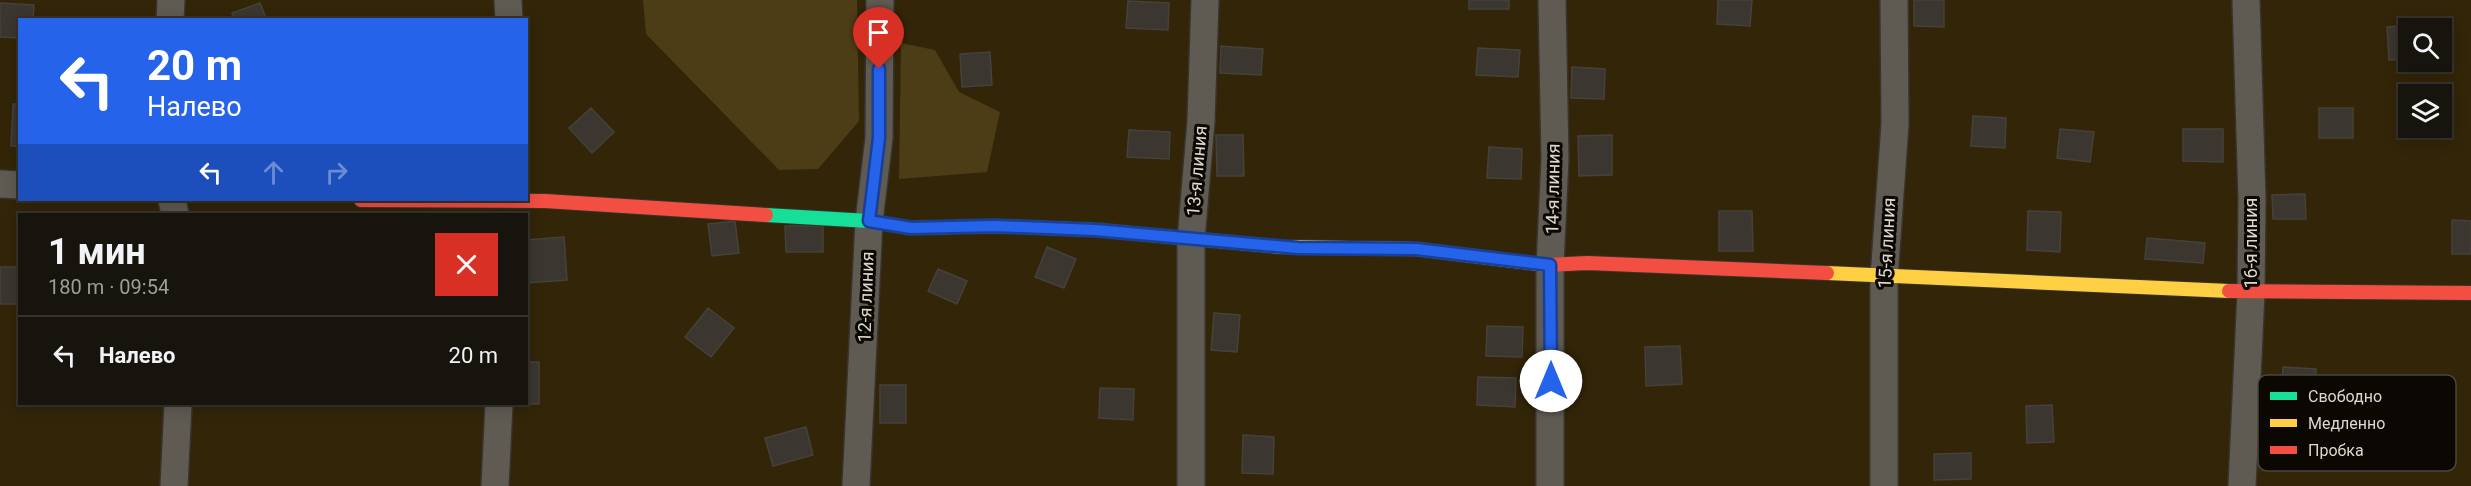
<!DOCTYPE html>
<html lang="ru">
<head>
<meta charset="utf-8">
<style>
	:root { --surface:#17140d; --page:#24211b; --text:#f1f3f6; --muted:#9e9e9d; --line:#36332e }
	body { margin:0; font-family:Roboto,sans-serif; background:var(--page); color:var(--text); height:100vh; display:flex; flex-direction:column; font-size:22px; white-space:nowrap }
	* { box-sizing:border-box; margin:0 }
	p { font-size:20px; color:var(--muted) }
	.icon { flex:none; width:33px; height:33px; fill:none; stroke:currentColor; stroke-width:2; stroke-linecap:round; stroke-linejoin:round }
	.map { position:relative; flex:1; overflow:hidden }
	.side { position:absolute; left:18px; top:213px; width:510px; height:192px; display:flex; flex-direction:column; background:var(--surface); border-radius:0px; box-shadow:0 3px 15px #0003,0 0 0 2px var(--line) }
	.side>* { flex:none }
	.banner { position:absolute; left:18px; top:18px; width:510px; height:183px; border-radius:0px; box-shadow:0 3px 15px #0003,0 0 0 2px var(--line); background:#2563eb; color:#fff; overflow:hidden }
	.controls { position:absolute; left:2398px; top:18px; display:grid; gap:12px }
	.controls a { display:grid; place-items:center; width:54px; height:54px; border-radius:0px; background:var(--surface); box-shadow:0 3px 15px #0003,0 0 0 2px var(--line); font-size:30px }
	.pin { position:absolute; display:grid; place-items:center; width:51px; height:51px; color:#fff; margin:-62px -26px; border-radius:50% 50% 50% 0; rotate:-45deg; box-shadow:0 0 6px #0007 }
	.pin .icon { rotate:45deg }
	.me { position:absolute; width:66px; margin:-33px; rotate:0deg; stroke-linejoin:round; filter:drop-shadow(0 0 4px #0008) }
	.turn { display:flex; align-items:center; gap:21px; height:126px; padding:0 30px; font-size:27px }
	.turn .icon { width:78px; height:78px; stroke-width:2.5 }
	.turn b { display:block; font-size:42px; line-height:51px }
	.lanes { display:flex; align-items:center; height:57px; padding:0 30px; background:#0003; justify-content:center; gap:30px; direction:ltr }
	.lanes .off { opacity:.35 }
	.round { display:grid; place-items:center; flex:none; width:63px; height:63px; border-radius:0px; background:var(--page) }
	.overview { display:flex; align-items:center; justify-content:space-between; height:102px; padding:0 30px }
	h1 { font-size:36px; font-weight:700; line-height:45px }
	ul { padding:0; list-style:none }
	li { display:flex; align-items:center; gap:18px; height:78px; padding:0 30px; border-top:2px solid var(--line) }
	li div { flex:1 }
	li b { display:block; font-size:22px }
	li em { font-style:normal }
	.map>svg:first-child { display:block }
	.green { fill:#322508; fill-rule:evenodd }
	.water { fill:#4d3d16 }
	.building { fill:#3b362f; stroke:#46423a; stroke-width:1.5 }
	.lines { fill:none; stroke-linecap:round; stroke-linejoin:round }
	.street-casing { stroke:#38342d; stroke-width:30 }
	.fast-casing { stroke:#38342d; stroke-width:16 }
	.slow-casing { stroke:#38342d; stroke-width:16 }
	.jam-casing { stroke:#38342d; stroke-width:16 }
	.street { stroke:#5f5b53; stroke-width:27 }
	.fast { stroke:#16e098; stroke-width:14 }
	.slow { stroke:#ffcf43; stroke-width:14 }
	.jam { stroke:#f24e42; stroke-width:14 }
	.route-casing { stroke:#184099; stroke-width:15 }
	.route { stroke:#2563eb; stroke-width:10 }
	.labels { text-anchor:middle; stroke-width:6; stroke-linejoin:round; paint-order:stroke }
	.street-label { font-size:18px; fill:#ded9ce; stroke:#0b0703 }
	.key { fill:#0b0703; stroke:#4a4640; stroke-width:1.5 }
	.key-label { font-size:16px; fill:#ded9ce }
</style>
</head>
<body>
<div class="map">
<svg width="2471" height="486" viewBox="0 0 2471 486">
	<rect width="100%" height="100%" fill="#1f1a11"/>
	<!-- green -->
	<path class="green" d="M 0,0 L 2471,0 L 2471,486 L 0,486 ZM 20,20 L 526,20 L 526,200 L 20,200 ZM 2409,28 L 2442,28 L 2442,62 L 2409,62 ZM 2409,94 L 2442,94 L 2442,128 L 2409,128 ZM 20,214 L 526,214 L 526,404 L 20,404 Z"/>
	<!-- water -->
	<path class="water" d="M 643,0 L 857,0 L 859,121 L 818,169 L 779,170 L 646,34 Z
		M 901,43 L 935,50 L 959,92 L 1000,112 L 987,172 L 899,179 Z"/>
	<!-- building -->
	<path class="building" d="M 1469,0 L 1509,0 L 1509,9 L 1469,9 Z
		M 1718,0 L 1752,0 L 1750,26 L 1717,24 Z
		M 1914,0 L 1944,0 L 1944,27 L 1914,26 Z
		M 1128,1 L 1169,3 L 1168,30 L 1126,28 Z
		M 0,3 L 34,5 L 33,20 L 20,20 L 20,38 L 0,37 Z
		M 260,3 L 267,20 L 234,20 L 232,13 Z
		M 2413,25 L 2414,28 L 2409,28 L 2409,59 L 2389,60 L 2387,27 Z
		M 1221,46 L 1263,49 L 1261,75 L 1220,73 Z
		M 1478,48 L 1520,50 L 1518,77 L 1476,75 Z
		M 990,52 L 992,85 L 962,87 L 960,54 Z
		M 1572,67 L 1605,69 L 1604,99 L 1571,98 Z
		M 13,104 L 20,104 L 20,146 L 11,146 Z
		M 591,108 L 614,132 L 592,153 L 569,128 Z
		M 2319,108 L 2353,108 L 2353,138 L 2319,138 Z
		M 1973,116 L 2006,118 L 2005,148 L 1971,146 Z
		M 2060,129 L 2094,132 L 2090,162 L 2057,158 Z
		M 2183,129 L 2223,129 L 2223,162 L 2183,161 Z
		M 1129,130 L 1170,132 L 1169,159 L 1127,157 Z
		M 1216,135 L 1243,135 L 1244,176 L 1217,176 Z
		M 1612,135 L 1612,175 L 1579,176 L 1578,136 Z
		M 1489,147 L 1522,149 L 1521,179 L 1487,178 Z
		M 2305,194 L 2306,219 L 2273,219 L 2272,195 Z
		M 1719,211 L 1752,211 L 1753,251 L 1719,251 Z
		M 2028,211 L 2061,212 L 2060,252 L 2027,250 Z
		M 2452,220 L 2471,221 L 2471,254 L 2452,254 Z
		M 735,221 L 739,253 L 712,256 L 708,224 Z
		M 785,226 L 823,226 L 823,252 L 786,252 Z
		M 564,237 L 567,280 L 526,283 L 526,240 Z
		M 2147,238 L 2205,243 L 2203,263 L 2145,259 Z
		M 1047,247 L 1076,259 L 1064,288 L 1035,277 Z
		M 0,267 L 20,267 L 20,304 L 0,304 Z
		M 938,269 L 967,281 L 957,304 L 928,291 Z
		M 708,308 L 734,328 L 711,357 L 685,337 Z
		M 1214,313 L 1240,315 L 1237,352 L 1211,350 Z
		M 1487,326 L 1523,327 L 1522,357 L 1486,356 Z
		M 1680,346 L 1682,384 L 1646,386 L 1645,347 Z
		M 526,362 L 539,362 L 539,404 L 512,404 L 526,404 Z
		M 2283,367 L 2316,369 L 2315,399 L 2281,397 Z
		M 1478,377 L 1516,378 L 1515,407 L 1477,405 Z
		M 880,385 L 906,385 L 906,423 L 880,423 Z
		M 1100,388 L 1134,389 L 1133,420 L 1099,418 Z
		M 2052,405 L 2054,442 L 2027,443 L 2026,406 Z
		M 806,427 L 813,455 L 773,466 L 765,438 Z
		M 1243,435 L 1274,437 L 1273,474 L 1242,473 Z
		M 1971,453 L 1971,479 L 1934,480 L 1934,454 Z"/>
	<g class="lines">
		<!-- street casing -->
		<g class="street-casing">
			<path id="street" d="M 508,0 L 509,20
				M 170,20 L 171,0
				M 0,184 L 20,185
				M 172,200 L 175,214
				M 174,486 L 178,404
				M 495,486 L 499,404
				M 856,486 L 869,221 L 879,138 L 880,0
				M 1191,486 L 1191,240 L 1201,121 L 1205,0
				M 1550,486 L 1550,265 L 1555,159 L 1552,0
				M 1884,486 L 1884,278 L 1895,124 L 1894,0
				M 2242,486 L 2251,292 L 2252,199 L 2246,0"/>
		</g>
		<!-- fast casing -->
		<g class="fast-casing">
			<path id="fast" d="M 766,215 L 869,221 L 911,228 L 995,226 L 1096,230 L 1282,247"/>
		</g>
		<!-- slow casing -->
		<g class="slow-casing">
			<path id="slow" d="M 1282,247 L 1416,249 L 1547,265
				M 1827,273 L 2229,291"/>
		</g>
		<!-- jam casing -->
		<g class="jam-casing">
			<path id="jam" d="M 361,200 L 545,201 L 766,215
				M 1547,265 L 1587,263 L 1827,273
				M 2229,291 L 2471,293"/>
		</g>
		<!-- street -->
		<use href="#street" class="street"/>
		<!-- fast -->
		<use href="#fast" class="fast"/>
		<!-- slow -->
		<use href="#slow" class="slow"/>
		<!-- jam -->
		<use href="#jam" class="jam"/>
	</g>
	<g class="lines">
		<!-- route casing -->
		<g class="route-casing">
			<path id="route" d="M 879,69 L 879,138 L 869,221 L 911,228 L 995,226 L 1095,230 L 1298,248 L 1416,249 L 1550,265 L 1551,381"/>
		</g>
		<!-- route -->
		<use href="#route" class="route"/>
	</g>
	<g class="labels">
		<!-- street labels -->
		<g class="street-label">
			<text transform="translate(1197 171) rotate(-85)" y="6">13-я линия</text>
			<text transform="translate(1553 189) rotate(-89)" y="6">14-я линия</text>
			<text transform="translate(1887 243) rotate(-87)" y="6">15-я линия</text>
			<text transform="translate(2251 243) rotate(-90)" y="6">16-я линия</text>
			<text transform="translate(866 297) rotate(-88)" y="6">12-я линия</text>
		</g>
	</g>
	<!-- legend -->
	<rect x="2258" y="375" width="198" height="96" rx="9" class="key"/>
	<rect x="2270" y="392" width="27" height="8" fill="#16e098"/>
	<rect x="2270" y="419" width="27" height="8" fill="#ffcf43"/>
	<rect x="2270" y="446" width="27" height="8" fill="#f24e42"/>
	<g class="key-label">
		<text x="2308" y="402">Свободно</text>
		<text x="2308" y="429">Медленно</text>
		<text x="2308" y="456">Пробка</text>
	</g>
</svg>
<div class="controls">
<a><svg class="icon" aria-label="search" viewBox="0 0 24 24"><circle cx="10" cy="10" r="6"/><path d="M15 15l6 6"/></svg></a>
<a><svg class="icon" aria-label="layers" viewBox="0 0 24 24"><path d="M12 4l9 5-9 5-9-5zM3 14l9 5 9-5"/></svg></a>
</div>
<div class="pin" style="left:879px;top:69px;background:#d93025"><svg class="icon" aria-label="arrive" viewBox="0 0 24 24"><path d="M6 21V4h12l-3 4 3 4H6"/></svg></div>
<svg class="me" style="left:1551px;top:381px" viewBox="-20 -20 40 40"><circle r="19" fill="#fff"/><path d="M0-13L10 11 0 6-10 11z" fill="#2563eb"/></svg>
<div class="banner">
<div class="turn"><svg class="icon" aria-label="left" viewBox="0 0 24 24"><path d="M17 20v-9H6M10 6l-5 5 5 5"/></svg><div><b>20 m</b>Налево</div></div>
<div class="lanes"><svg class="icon" aria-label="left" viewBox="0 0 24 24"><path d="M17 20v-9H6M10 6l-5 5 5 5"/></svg><svg class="icon off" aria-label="ahead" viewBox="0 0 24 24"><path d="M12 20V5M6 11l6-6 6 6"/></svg><svg class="icon off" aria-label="right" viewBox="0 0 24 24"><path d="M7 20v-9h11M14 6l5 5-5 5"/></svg></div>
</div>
<section class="side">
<div class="overview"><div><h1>1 мин</h1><p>180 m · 09:54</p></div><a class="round" style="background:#d93025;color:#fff"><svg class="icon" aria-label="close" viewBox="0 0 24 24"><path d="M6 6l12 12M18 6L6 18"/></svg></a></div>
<ul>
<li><svg class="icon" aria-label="left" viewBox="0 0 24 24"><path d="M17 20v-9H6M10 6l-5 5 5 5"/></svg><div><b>Налево</b></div><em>20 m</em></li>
</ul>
</section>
</div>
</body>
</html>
